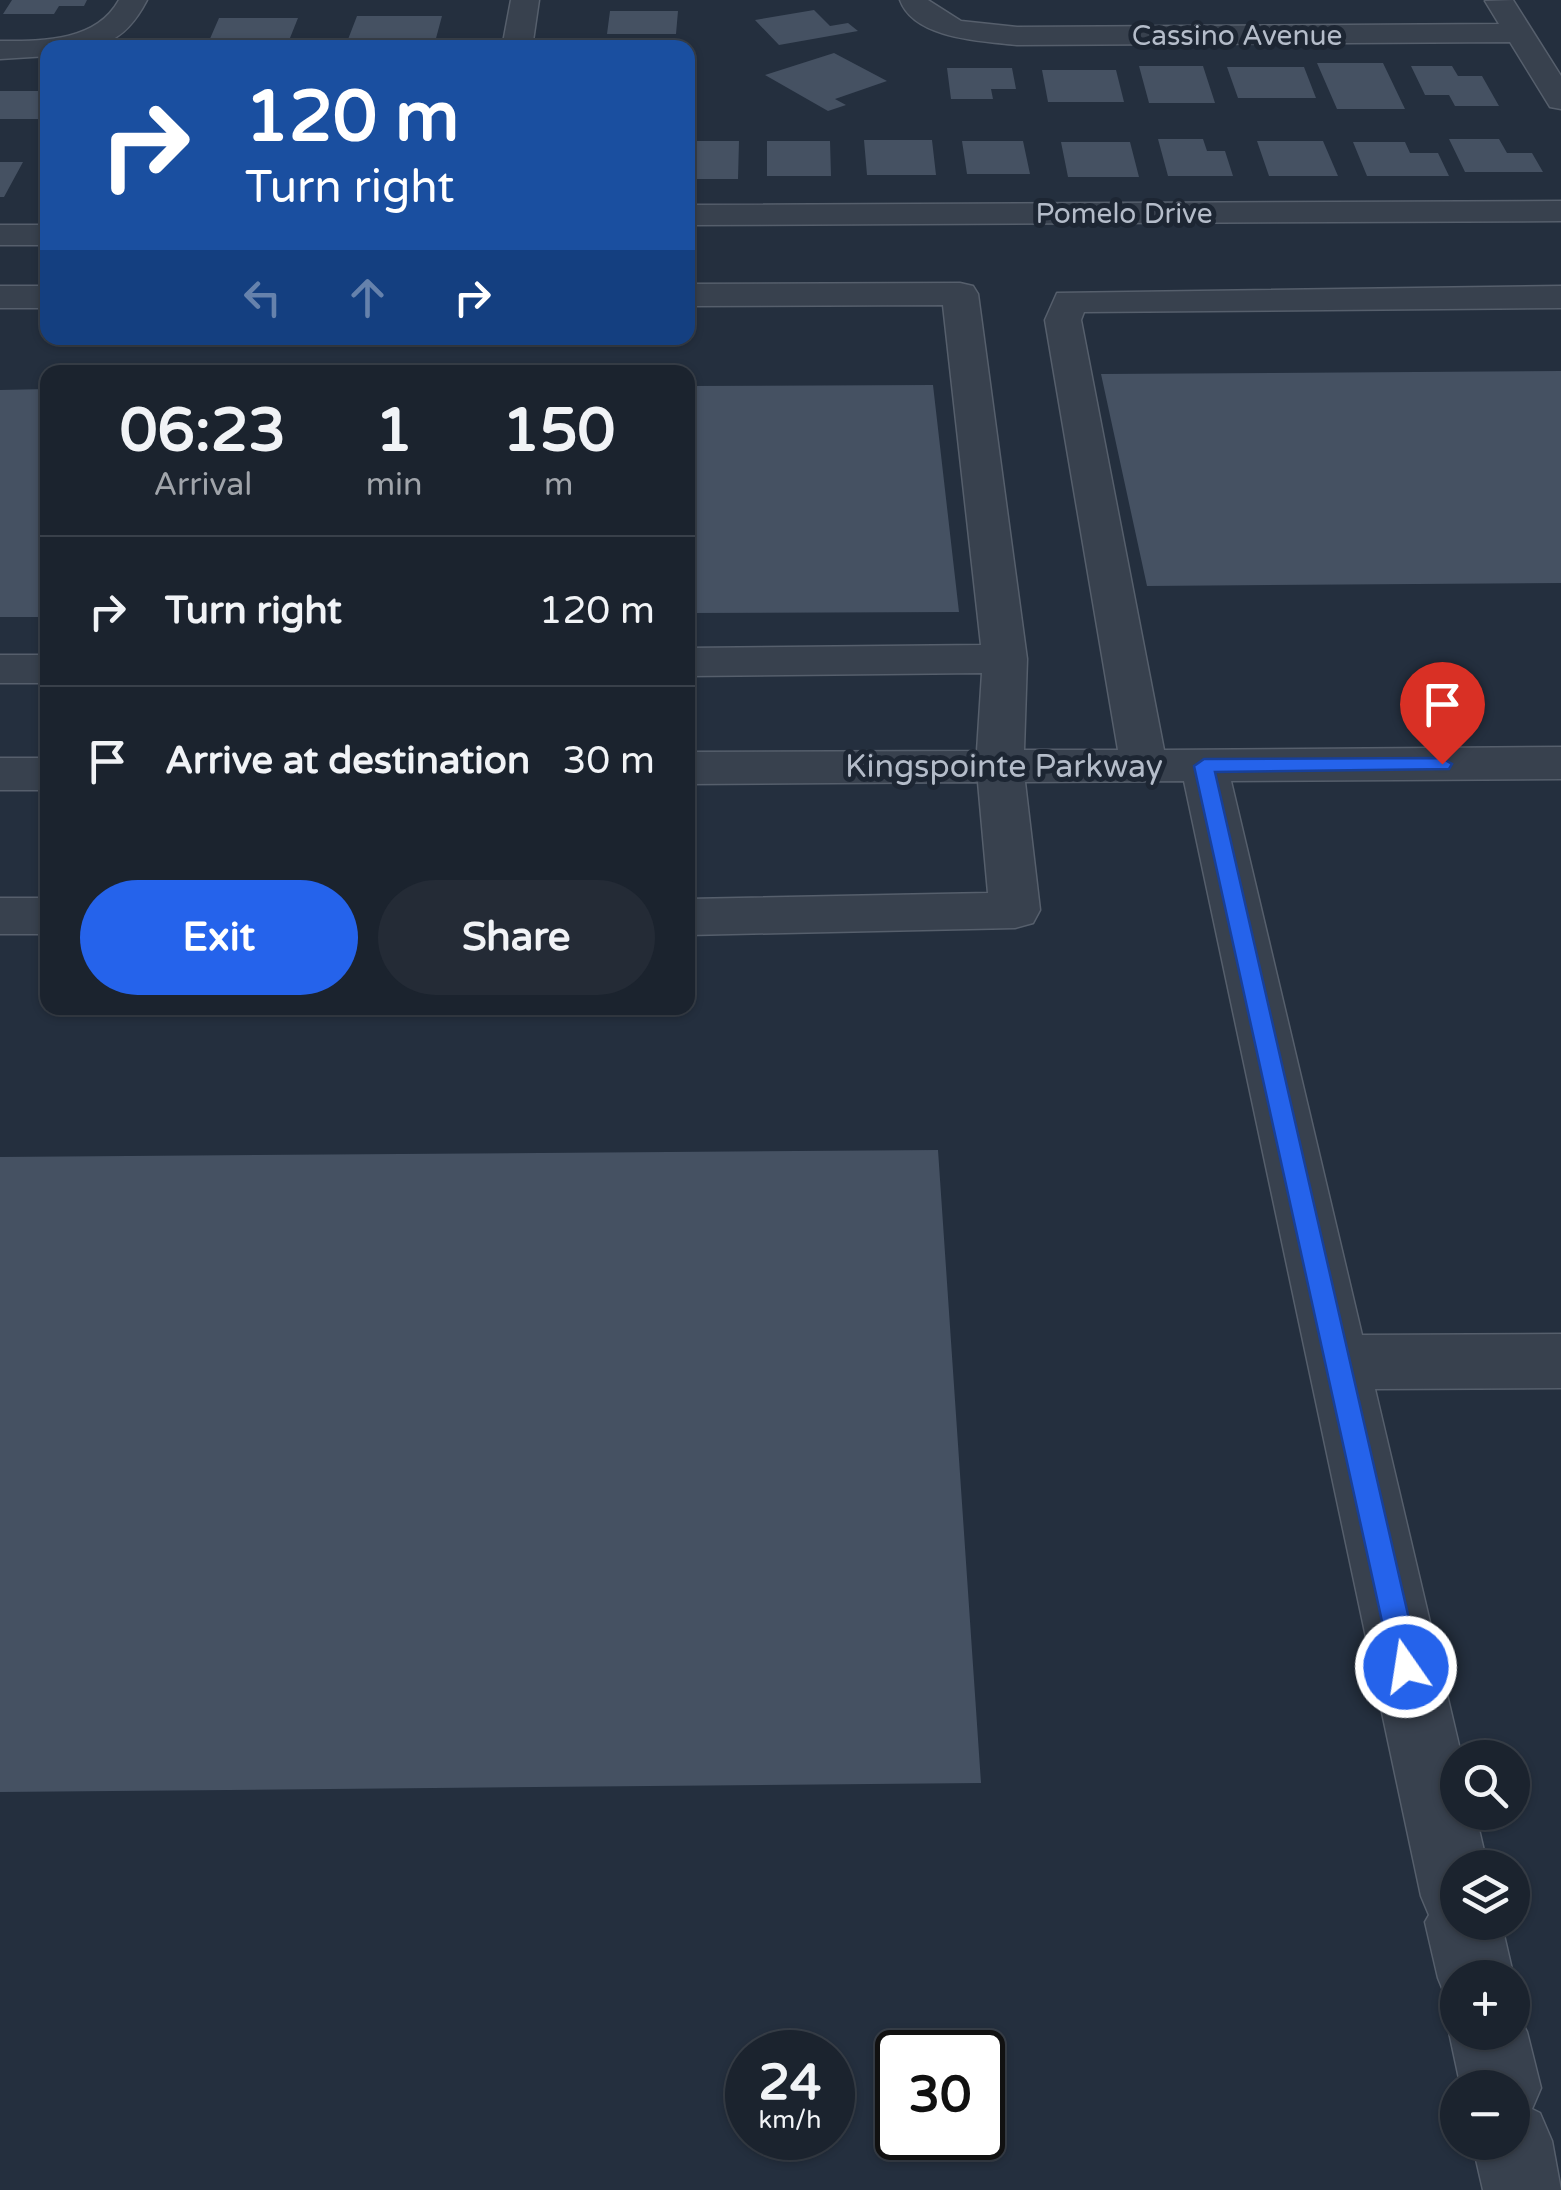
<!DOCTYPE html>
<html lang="en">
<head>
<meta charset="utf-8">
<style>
	:root { --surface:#1b232e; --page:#242b36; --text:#f1f3f6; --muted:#a0a4aa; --line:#39404a; --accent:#2563eb }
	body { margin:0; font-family:"Varela Round",sans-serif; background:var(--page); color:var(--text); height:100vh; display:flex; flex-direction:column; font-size:38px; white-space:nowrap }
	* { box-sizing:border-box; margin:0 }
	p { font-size:32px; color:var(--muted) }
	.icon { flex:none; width:55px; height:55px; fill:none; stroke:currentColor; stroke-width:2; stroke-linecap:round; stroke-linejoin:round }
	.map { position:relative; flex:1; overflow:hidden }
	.drawer { position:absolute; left:40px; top:365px; width:655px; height:650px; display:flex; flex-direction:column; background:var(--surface); border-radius:20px; box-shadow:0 2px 8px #0004,0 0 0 2px var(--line) }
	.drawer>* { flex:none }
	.banner { position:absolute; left:40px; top:40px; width:655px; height:305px; border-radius:20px; box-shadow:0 2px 8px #0004,0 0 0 2px var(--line); background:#1a4fa0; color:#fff; overflow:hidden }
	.tools { position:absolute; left:1440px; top:1740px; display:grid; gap:20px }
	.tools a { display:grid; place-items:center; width:90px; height:90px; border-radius:50%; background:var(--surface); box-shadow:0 2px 8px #0004,0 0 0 2px var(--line); font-size:50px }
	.speed { position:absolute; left:725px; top:2030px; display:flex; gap:20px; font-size:50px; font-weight:700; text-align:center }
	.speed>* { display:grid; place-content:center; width:130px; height:130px; border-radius:50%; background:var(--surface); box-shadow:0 2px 8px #0004,0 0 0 2px var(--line); line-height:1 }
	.speed small { font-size:25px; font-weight:400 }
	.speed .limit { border:5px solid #111; border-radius:15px; background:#fff; color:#111 }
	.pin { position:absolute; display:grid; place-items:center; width:85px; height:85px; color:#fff; margin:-102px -42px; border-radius:50% 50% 50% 0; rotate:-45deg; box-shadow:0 0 10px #0007 }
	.pin .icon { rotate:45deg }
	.me { position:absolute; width:110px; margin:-55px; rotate:347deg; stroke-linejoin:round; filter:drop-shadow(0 0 8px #0008) }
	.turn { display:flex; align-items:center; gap:35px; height:210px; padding:0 40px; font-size:45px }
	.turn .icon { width:130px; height:130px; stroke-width:2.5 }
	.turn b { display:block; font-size:70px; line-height:85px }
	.lanes { display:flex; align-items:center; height:95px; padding:0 40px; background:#0003; justify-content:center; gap:50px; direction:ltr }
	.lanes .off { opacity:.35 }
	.eta { display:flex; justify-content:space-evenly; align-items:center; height:170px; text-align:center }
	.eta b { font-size:60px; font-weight:700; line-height:70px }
	.button { display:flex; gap:20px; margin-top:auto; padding:20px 40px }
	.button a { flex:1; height:115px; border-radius:60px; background:var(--accent); color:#fff; font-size:40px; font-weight:700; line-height:115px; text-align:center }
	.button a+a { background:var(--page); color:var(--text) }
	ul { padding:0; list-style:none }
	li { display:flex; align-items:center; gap:30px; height:150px; padding:0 40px; border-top:2px solid var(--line) }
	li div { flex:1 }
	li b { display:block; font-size:38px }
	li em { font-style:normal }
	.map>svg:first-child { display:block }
	.building { fill:#455162 }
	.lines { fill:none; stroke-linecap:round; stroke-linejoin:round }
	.minor-casing { stroke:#565f6c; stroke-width:3 }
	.minor { fill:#38414e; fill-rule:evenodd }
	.route { fill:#2563eb; stroke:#184099; stroke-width:2.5 }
	.labels { text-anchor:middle; stroke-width:10; stroke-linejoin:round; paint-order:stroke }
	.far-street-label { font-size:28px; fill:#b4bcc9; stroke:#1d2633 }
	.street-label { font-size:32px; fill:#b4bcc9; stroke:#1d2633 }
</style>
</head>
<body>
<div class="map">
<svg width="1561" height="2190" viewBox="0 0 1561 2190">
	<rect width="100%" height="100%" fill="#242f3e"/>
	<!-- building -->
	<path class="building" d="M 12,0 L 87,0 L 84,6 L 59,6 L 54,14 L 3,14 Z
		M 814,10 L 830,26 L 848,23 L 858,31 L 779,45 L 755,20 Z
		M 610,11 L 678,11 L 676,34 L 607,34 Z
		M 357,16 L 442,16 L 435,42 L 347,42 Z
		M 219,18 L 298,18 L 286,48 L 227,48 L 231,41 L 209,41 Z
		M 834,53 L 887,81 L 835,99 L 846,105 L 828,111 L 765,75 Z
		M 1317,63 L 1383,63 L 1405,109 L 1337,109 Z
		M 1139,66 L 1203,66 L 1215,103 L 1149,103 Z
		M 1411,66 L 1452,66 L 1458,76 L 1482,76 L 1499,106 L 1455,106 L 1449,95 L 1425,95 Z
		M 1227,67 L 1304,67 L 1316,98 L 1238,98 Z
		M 947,68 L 1012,68 L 1016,89 L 991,89 L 993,99 L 951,99 Z
		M 1042,70 L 1116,70 L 1124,102 L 1048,102 Z
		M 0,91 L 48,91 L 48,119 L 0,119 Z
		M 1158,139 L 1203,139 L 1207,151 L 1225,151 L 1233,176 L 1168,176 Z
		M 1449,139 L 1499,139 L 1507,153 L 1532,153 L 1543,172 L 1465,172 Z
		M 864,140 L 932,140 L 936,175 L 867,175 Z
		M 697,141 L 739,141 L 738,179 L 688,179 L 688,152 L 697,152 Z
		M 767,141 L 830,141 L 831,176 L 767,176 Z
		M 962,141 L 1023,141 L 1030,174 L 967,174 Z
		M 1257,141 L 1323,141 L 1338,176 L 1269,176 Z
		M 1061,142 L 1130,142 L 1139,177 L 1068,177 Z
		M 1353,142 L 1405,142 L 1410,153 L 1438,153 L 1449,176 L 1367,176 Z
		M 0,162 L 23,162 L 4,197 L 0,197 Z
		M 1561,371 L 1561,583 L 1147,586 L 1101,374 Z
		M 933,385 L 959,612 L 688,613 L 688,386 Z
		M 48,389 L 48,617 L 0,617 L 0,390 Z
		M 938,1150 L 981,1783 L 0,1792 L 0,1157 Z"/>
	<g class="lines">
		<!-- minor casing -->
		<g class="minor-casing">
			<path id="minor" d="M 119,0 L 147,0 C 122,48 97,48 48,48 L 48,56 L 0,59 L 0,41 C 42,41 96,42 119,0 Z
				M 511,0 L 539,0 L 532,48 L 502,48 Z
				M 900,0 L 928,0 L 961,21 L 1017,27 L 1499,24 L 1485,1 L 1513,0 L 1561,76 L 1561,109 L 1550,107 L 1510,42 L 1017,45 C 982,41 914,39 900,0 Z
				M 1561,201 L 1561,221 L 688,225 L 688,205 Z
				M 0,225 L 48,225 L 48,245 L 0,245 Z
				M 960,283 L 973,286 L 978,294 L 1027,659 L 1024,750 L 1118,750 L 1045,320 L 1057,293 L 1561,286 L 1561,308 L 1084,312 L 1081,320 L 1164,750 L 1561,747 L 1561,779 L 1231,781 L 1362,1335 L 1561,1334 L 1561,1388 L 1375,1389 L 1462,1758 L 1458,1758 L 1458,1812 L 1475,1812 L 1488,1868 L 1458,1868 L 1458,1922 L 1501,1922 L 1514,1978 L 1512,1982 L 1512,1978 L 1458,1978 L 1458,2009 L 1449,2005 L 1438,1978 L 1425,1922 L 1429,1915 L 1421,1896 L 1184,781 L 1025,782 L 1040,910 L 1033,923 L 1015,928 L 688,935 L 688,899 L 988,893 L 978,782 L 688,784 L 688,752 L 977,751 L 982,673 L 688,676 L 688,648 L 981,645 L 943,305 L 688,306 L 688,284 Z
				M 0,286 L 48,286 L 48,308 L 0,308 Z
				M 0,655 L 48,655 L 48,683 L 0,683 Z
				M 0,758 L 48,758 L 48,790 L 0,790 Z
				M 0,898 L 48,898 L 48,934 L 0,934 Z
				M 1512,2003 L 1527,2032 L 1541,2088 L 1532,2109 L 1540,2113 L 1552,2141 L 1561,2190 L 1483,2190 L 1472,2142 L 1512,2142 L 1512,2088 L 1461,2088 L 1449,2032 L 1458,2012 L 1458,2032 L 1512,2032 Z"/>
		</g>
		<!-- minor -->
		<use href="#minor" class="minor"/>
	</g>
	<!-- route -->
	<path class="route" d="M 1442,758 L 1452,764 L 1449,769 L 1215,772 L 1420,1667 L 1416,1677 L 1406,1681 L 1396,1677 L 1392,1667 L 1194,766 L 1204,759 Z"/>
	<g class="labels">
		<!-- far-street labels -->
		<g class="far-street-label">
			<text x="1237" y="45">Cassino Avenue</text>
			<text x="1124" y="223">Pomelo Drive</text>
		</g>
		<!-- street labels -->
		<g class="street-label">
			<text x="1004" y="777">Kingspointe Parkway</text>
		</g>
	</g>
</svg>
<div class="tools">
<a><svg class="icon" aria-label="search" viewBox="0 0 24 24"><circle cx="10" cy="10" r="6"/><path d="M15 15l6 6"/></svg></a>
<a><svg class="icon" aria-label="layers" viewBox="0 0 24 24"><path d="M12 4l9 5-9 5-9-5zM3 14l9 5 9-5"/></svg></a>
<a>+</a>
<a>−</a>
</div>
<div class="speed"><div>24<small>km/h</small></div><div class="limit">30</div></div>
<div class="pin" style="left:1442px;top:764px;background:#d93025"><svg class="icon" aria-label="arrive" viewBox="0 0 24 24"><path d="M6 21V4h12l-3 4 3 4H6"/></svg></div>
<svg class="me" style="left:1406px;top:1667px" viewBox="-20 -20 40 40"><circle r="17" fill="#2563eb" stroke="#fff" stroke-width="3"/><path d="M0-11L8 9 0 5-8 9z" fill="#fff"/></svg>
<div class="banner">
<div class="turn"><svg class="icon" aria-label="right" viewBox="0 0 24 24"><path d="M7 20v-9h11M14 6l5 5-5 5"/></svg><div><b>120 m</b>Turn right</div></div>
<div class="lanes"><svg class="icon off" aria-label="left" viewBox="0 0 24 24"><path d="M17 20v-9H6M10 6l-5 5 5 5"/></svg><svg class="icon off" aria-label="ahead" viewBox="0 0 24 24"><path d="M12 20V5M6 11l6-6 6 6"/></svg><svg class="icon" aria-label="right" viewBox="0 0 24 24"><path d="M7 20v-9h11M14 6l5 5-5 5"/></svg></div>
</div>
<section class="drawer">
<div class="eta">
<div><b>06:23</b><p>Arrival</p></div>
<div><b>1</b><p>min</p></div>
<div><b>150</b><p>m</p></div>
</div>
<ul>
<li><svg class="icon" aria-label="right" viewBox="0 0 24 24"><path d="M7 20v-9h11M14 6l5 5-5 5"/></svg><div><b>Turn right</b></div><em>120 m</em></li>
<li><svg class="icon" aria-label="arrive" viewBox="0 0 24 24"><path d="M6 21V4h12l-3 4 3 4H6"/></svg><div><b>Arrive at destination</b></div><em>30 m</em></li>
</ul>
<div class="button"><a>Exit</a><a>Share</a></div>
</section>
</div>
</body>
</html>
